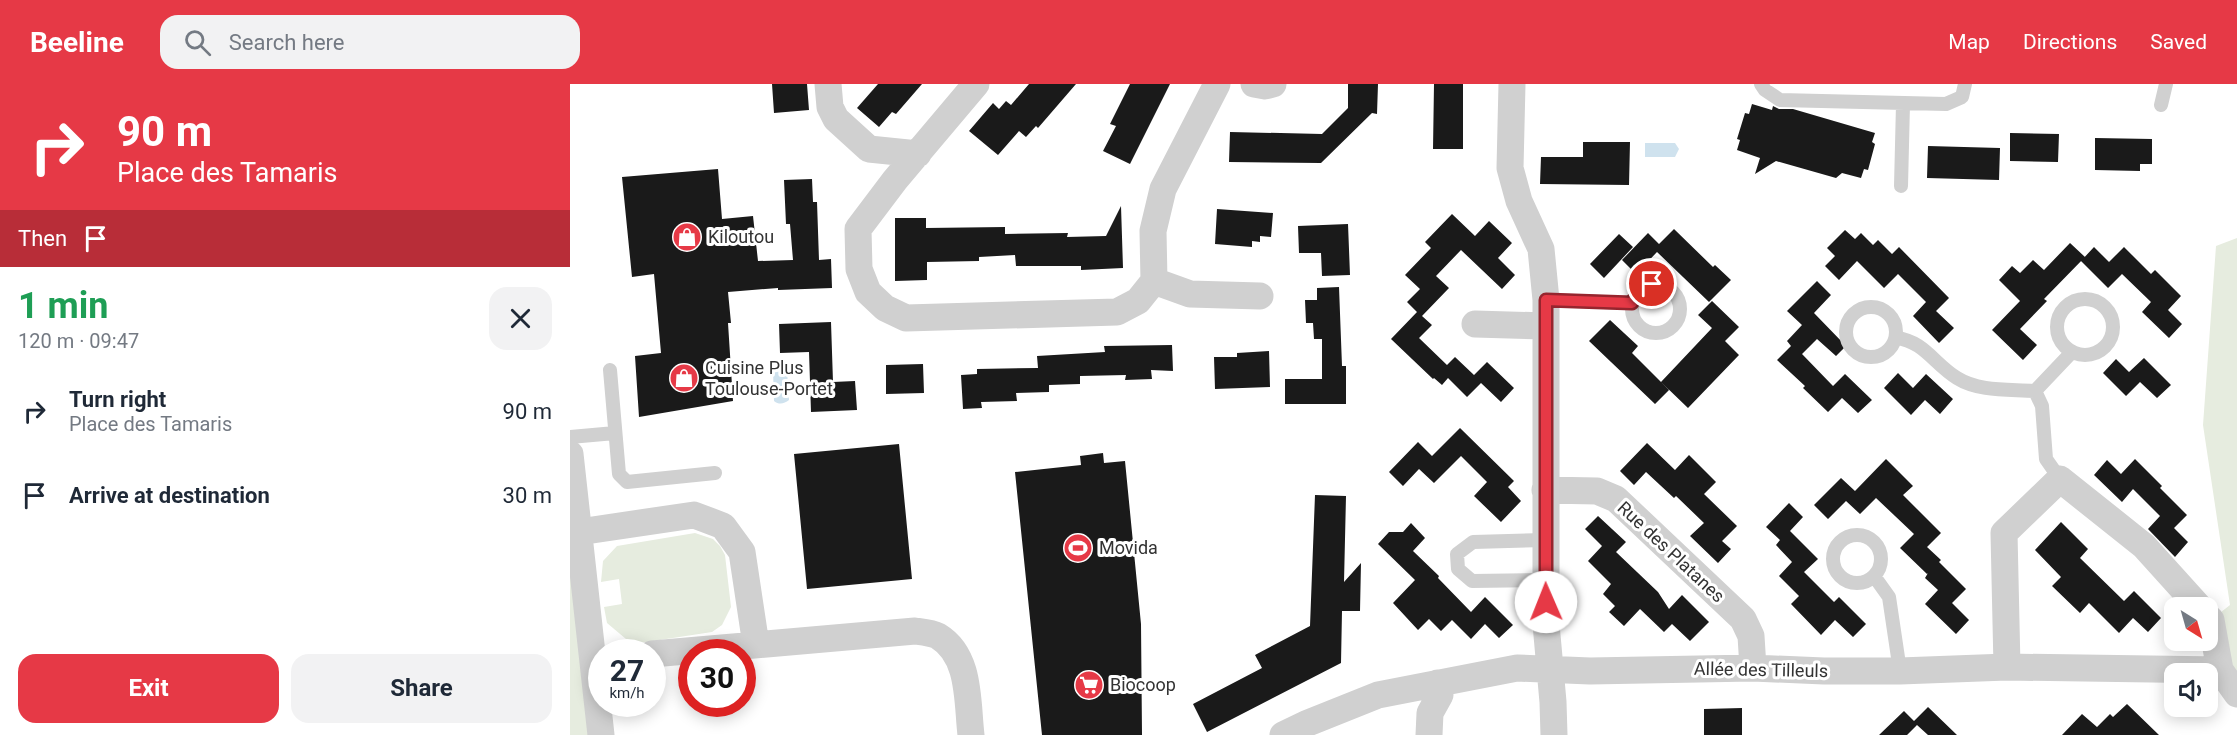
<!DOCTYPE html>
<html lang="en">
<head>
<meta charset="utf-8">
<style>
	:root { --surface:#fff; --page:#f2f2f3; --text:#1f2937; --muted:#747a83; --accent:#e63946 }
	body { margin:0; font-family:Roboto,sans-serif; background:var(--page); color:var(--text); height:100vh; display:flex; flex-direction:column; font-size:22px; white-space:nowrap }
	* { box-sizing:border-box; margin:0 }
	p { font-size:20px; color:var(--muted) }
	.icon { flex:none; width:33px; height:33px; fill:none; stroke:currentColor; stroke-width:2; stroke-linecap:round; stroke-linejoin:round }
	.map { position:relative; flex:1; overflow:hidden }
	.details { display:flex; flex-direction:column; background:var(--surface); width:570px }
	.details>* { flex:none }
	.banner { background:#e63946; color:#fff; overflow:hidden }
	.needle { width:39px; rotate:143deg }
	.buttons { position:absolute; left:1594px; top:513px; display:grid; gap:12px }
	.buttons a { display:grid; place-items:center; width:54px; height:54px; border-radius:12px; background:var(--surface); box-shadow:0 3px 15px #0003; font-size:30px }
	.speed { position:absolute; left:18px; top:555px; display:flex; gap:12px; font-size:30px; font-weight:700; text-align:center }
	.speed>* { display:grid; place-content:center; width:78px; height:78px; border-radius:50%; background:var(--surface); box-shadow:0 3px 15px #0003; line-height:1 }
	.speed small { font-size:15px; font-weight:400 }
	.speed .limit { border:9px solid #d22; background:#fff; color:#111 }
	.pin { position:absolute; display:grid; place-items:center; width:51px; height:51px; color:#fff; margin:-26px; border:3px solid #fff; border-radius:50%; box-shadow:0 2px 6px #0007 }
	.me { position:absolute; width:66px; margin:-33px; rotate:359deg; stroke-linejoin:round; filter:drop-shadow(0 0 4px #0008) }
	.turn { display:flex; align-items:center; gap:21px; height:126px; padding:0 18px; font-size:27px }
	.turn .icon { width:78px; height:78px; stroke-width:2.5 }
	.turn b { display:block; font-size:42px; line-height:51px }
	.then { display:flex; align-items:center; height:57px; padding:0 18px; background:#0003; gap:12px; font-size:22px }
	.round { display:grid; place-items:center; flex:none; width:63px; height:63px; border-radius:18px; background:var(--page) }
	.overview { display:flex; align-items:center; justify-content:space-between; height:102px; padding:0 18px }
	h1 { font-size:36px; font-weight:700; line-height:45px; color:#1e9e55 }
	.primary-button { display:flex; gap:12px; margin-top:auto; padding:12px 18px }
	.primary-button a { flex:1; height:69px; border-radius:18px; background:var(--accent); color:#fff; font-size:24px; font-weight:700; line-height:69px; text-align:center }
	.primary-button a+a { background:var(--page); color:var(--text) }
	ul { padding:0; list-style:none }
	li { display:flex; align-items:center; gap:18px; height:84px; padding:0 18px }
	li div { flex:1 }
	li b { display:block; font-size:22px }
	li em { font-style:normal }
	header { display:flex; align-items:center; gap:36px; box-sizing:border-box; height:84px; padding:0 30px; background:var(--accent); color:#fff }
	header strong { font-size:28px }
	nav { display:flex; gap:33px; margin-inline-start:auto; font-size:21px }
	.search { width:420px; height:54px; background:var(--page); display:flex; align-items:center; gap:15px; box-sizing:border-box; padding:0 21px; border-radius:18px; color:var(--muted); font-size:22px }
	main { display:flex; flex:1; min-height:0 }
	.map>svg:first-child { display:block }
	.green { fill:#e6ecdf }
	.water { fill:#cfe2ee }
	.building { fill:#1a1a1a }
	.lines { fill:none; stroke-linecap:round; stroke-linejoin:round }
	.lane { stroke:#d0d0d0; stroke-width:14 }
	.street { stroke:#d0d0d0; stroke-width:27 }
	.route-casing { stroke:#96252e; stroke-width:15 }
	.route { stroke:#e63946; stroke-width:10 }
	.labels { text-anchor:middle; stroke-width:6; stroke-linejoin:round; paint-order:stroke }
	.poi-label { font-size:18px; fill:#333; stroke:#fff; text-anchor:start }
	.street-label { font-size:18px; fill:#333; stroke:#fff }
</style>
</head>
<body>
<header>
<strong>Beeline</strong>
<div class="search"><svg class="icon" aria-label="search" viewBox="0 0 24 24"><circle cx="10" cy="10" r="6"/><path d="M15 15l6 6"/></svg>Search here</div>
<nav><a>Map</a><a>Directions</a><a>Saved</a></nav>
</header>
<main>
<section class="details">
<div class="banner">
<div class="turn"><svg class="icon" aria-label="right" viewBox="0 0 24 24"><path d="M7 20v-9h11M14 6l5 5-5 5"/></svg><div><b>90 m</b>Place des Tamaris</div></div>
<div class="then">Then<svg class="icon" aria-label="arrive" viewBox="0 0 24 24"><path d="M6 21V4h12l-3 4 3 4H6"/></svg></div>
</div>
<div class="overview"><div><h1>1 min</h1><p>120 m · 09:47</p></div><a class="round"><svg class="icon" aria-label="close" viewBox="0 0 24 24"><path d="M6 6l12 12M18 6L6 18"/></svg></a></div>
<ul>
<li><svg class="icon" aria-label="right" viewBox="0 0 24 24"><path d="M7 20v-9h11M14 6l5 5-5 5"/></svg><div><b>Turn right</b><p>Place des Tamaris</p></div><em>90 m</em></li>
<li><svg class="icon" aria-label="arrive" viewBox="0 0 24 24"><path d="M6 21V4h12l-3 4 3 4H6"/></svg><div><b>Arrive at destination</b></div><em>30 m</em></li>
</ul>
<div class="primary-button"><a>Exit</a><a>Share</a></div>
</section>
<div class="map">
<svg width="1667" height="651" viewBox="0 0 1667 651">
	<rect width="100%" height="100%" fill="#fff"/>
	<!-- green -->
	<path class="green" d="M 1667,154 L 1667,609 L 1641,536 L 1660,521 L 1633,341 L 1646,162 Z
		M 125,449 L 143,455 L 150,462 L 155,471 L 161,523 L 152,541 L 142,548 L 70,559 L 56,555 L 37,539 L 34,523 L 52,520 L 49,495 L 31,498 L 33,477 L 47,462 Z
		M 0,465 L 18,651 L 0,651 Z"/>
	<!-- water -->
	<path class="water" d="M 1075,59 L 1105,59 L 1109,65 L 1105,73 L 1075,73 Z
		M 203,287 L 217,287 L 219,316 C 214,320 209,321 204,317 Z"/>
	<!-- building -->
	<path class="building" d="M 202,0 L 237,0 L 239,26 L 204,29 Z
		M 308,0 L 352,0 L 326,30 L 322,28 L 309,43 L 287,24 Z
		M 459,0 L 506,0 L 468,44 L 466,42 L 456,53 L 449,47 L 428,71 L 399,47 L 423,19 L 429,25 L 436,17 L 441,21 Z
		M 560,0 L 600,0 L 560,80 L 533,67 L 546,42 L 540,40 Z
		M 778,0 L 808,0 L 807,30 L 802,29 L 751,79 L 659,78 L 660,48 L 752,50 L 778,24 Z
		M 864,0 L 893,0 L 893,65 L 863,65 Z
		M 1182,20 L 1202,26 L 1203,22 L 1209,25 L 1223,25 L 1305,49 L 1302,58 L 1305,60 L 1298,86 L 1294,85 L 1291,94 L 1272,89 L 1266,94 L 1206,77 L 1185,90 L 1190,74 L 1167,66 L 1170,56 L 1167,55 L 1175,29 L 1179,30 Z
		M 1440,49 L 1489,50 L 1488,78 L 1440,77 Z
		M 1525,54 L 1582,55 L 1582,80 L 1570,80 L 1570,87 L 1525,86 Z
		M 1013,58 L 1060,58 L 1059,101 L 970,100 L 971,73 L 1013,73 Z
		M 1358,62 L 1430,64 L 1429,96 L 1357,94 Z
		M 148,85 L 152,135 L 183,132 L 188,177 L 223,176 L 220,140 L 216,140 L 214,96 L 242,95 L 243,118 L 247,118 L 249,176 L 261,175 L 262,204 L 208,206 L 208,204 L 158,208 L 161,239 L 158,239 L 163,317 L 69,333 L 65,272 L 91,269 L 84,190 L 62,193 L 52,93 Z
		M 551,122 L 553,184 L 511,186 L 511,182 L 446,182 L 445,171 L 409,173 L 409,177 L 357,178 L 357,196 L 325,197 L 325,134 L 356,134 L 356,144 L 435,143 L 435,150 L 498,149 L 497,153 L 536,152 Z
		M 647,125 L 703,129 L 701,153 L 690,152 L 690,158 L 682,157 L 682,163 L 645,160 Z
		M 882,130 L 905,152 L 919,137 L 942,159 L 928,174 L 945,191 L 932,205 L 891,166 L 866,192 L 879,204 L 852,232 L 862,241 L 849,254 L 877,281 L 885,273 L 904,291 L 917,278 L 944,304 L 931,318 L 911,299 L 897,313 L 878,294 L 872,301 L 864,294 L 863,295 L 821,255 L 847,228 L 837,218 L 850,205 L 835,191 L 861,164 L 855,158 Z
		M 778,140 L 780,191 L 752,192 L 751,169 L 729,169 L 728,142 Z
		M 1104,145 L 1143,183 L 1145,181 L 1161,196 L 1139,218 L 1087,168 L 1066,190 L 1052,176 L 1078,149 L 1089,160 Z
		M 1275,146 L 1285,155 L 1291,149 L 1303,161 L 1308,156 L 1322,170 L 1329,163 L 1379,214 L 1366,227 L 1384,244 L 1369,259 L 1343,232 L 1356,218 L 1328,190 L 1314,204 L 1287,177 L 1269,196 L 1255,182 L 1265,172 L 1257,164 Z
		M 1049,150 L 1063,163 L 1034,194 L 1020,180 Z
		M 1500,159 L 1515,173 L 1474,215 L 1477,217 L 1450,245 L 1467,261 L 1453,276 L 1422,246 L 1450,217 L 1429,196 L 1442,182 L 1450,189 L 1463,176 L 1474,186 Z
		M 1524,163 L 1539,178 L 1554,163 L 1581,190 L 1585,186 L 1611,212 L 1598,226 L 1612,240 L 1599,254 L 1572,228 L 1581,218 L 1552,190 L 1538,204 L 1511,177 Z
		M 1247,197 L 1261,211 L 1244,229 L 1276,262 L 1266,272 L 1247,255 L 1232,270 L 1263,302 L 1275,290 L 1302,316 L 1288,329 L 1272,314 L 1258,328 L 1233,304 L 1235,302 L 1207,276 L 1221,262 L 1217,257 L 1232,241 L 1217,227 Z
		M 769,203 L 772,282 L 776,282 L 776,320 L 715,320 L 715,295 L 752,295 L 752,255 L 744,255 L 743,239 L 736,239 L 735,216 L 747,216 L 747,204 Z
		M 1142,217 L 1169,243 L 1155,257 L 1169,271 L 1118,324 L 1091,298 L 1142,244 L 1128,231 Z
		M 1040,236 L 1068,262 L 1062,269 L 1099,306 L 1085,320 L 1019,257 Z
		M 261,238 L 263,298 L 285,297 L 287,326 L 241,328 L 239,268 L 210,269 L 209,240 Z
		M 602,261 L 603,287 L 581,286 L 582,295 L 555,296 L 556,291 L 510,292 L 510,300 L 479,301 L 479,308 L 446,309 L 447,317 L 411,318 L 412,324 L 393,325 L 391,291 L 407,290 L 407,285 L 468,284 L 467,272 L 535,268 L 534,262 Z
		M 699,267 L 700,303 L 645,305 L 644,273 L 667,273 L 667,269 Z
		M 1574,274 L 1601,301 L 1587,314 L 1570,298 L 1556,312 L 1533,289 L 1546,275 L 1559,288 Z
		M 353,280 L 354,309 L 316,310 L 316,281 Z
		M 1328,289 L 1343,304 L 1356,290 L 1383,315 L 1370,330 L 1355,316 L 1341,331 L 1314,304 Z
		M 890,344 L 944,397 L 938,403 L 951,417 L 931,438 L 904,412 L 917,398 L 891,372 L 864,399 L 849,385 L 833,402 L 819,388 L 848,358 L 862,372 Z
		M 1077,359 L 1105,386 L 1119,371 L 1146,398 L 1134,410 L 1167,442 L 1152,457 L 1161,465 L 1148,479 L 1120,452 L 1134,439 L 1106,412 L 1104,414 L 1076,388 L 1064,401 L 1050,387 Z
		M 329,360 L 342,495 L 237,505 L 224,370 Z
		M 533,369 L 534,379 L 555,377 L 571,540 L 572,651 L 472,651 L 445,388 L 511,381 L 510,372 Z
		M 1316,375 L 1343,402 L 1333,411 L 1371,449 L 1357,463 L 1371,476 L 1369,478 L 1396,505 L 1382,519 L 1399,536 L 1386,550 L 1355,520 L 1368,506 L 1355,494 L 1358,489 L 1357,490 L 1330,464 L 1344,450 L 1306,414 L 1290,430 L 1276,417 L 1258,435 L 1244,421 L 1271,394 L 1285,407 Z
		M 1565,375 L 1592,402 L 1590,404 L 1617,431 L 1604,444 L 1618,458 L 1605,473 L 1578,445 L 1590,432 L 1563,405 L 1552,418 L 1524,391 L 1537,376 L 1551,390 Z
		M 745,411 L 776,412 L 774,498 L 791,479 L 790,527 L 772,527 L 771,579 L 637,648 L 623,620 L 692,584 L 685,571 L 740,542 Z
		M 1219,419 L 1233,433 L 1220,447 L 1248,475 L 1234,488 L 1264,518 L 1269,513 L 1296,540 L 1283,553 L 1265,536 L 1251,551 L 1221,520 L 1229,512 L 1209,492 L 1222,478 L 1206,461 L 1210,456 L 1196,443 Z
		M 1028,432 L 1056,458 L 1046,468 L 1088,508 L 1099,525 L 1112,511 L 1139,538 L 1120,557 L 1102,540 L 1094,548 L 1070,525 L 1054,542 L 1039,528 L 1045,522 L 1033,510 L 1041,500 L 1018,477 L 1032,462 L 1015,445 Z
		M 1491,438 L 1518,465 L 1510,474 L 1554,517 L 1564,507 L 1591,534 L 1578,548 L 1563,534 L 1549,549 L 1519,519 L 1510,529 L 1482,502 L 1491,493 L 1465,466 Z
		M 841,439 L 855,454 L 843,467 L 869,492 L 868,494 L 901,528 L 915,513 L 943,541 L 929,554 L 915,540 L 901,555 L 882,536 L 871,547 L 859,535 L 848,546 L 823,519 L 845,496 L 808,460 L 819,448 L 833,448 Z
		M 1557,620 L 1589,651 L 1492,651 L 1512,630 L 1527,643 L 1540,630 L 1543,633 Z
		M 1358,623 L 1387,651 L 1358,651 L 1347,641 L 1337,651 L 1309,651 L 1334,627 L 1344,637 Z
		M 1172,624 L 1172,651 L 1134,651 L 1134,625 Z"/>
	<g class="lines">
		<!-- lane -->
		<path class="lane" d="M 1191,0 L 1195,6 L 1210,16 L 1376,20 L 1392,13 L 1395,0
			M 1591,21 L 1596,0
			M 1331,102 L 1333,20
			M1062 225a24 24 0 1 1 48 0a24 24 0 1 1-48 0Z
			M1487 243a28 28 0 1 1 56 0a28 28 0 1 1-56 0Z
			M 976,216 L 1062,219
			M1276 248a25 25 0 1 1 50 0a25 25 0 1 1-50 0Z
			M 1326,254 C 1354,257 1364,280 1387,294 C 1409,308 1440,305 1465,307 L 1472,322 L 1476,375 L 1490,395
			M 40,286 L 49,390 L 57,398 L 145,389
			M 1465,307 L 1502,268
			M 0,353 L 45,349
			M1263 475a24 24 0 1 1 48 0a24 24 0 1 1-48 0Z
			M 1304,492 L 1319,513 L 1330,587
			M 975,496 L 902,497 L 888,485 L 887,470 L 903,458 L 975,456"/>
		<!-- street -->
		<path class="street" d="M 258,0 L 260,23 L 266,35 L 299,65 L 348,70
			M 406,0 L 325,96 L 288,145 L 289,185 L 298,208 L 315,224 L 336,234 L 547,228 L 568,217 L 584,197 L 583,147 L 593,105 L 647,0
			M 684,0 L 695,2 L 703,0
			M 942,0 L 940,84 L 949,117 L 971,165 L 976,216 L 976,540 L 983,618 L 984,651
			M 584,197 L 620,210 L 690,212
			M 905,240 L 976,242
			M 0,370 L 31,651
			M 975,406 L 1027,407 L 1046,415 L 1173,535 L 1181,552 L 1183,584
			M 9,448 L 124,431 L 153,442 L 172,468 L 186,561
			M 1638,533 L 1641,536 L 1650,586
			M 82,570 L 345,547 C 352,548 362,549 368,552 C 401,572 397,618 401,651
			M 1437,583 L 1434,449 L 1490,395 L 1574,462 L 1630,524
			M 713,651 L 738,639 L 808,611 L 947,584 L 1020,587 L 1183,584 L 1254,587 L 1330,587 L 1437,583 L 1650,586 L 1667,610
			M 859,651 L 860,629 L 870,611 L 867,599"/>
	</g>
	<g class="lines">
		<!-- route casing -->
		<g class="route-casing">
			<path id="route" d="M 976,518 L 976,216 L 1062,219 L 1068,207 L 1082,200"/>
		</g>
		<!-- route -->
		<use href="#route" class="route"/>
	</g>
	<!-- icons -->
	<defs>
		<g id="shop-disc" transform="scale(1.5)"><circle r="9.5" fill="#e63946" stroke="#fff"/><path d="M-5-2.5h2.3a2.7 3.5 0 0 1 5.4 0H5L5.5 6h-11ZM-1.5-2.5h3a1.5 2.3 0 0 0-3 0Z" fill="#fff"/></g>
		<g id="stadium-disc" transform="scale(1.5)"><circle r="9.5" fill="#e63946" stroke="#fff"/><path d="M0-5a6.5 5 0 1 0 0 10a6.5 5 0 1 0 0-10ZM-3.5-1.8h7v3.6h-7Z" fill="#fff"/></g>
		<g id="supermarket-disc" transform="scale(1.5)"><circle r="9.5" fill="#e63946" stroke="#fff"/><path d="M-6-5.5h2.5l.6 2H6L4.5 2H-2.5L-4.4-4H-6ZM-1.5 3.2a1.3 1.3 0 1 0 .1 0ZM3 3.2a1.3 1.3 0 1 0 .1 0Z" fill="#fff"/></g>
	</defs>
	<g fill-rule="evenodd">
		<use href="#shop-disc" x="117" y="153"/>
		<use href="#shop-disc" x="114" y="294"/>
		<use href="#stadium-disc" x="508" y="464"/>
		<use href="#supermarket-disc" x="519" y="601"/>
	</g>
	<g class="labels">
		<!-- poi labels -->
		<g class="poi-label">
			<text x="138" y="159">Kiloutou</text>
			<text x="135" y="290">Cuisine Plus<tspan x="135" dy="21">Toulouse-Portet</tspan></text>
			<text x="529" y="470">Movida</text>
			<text x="540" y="607">Biocoop</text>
		</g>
		<!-- street labels -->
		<g class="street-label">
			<text transform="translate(1101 468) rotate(43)" y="6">Rue des Platanes</text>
			<text transform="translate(1191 586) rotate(1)" y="6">Allée des Tilleuls</text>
		</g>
	</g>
</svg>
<div class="buttons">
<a><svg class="needle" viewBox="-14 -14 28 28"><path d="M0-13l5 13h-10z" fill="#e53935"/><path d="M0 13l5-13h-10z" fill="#747a83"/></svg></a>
<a><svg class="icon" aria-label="sound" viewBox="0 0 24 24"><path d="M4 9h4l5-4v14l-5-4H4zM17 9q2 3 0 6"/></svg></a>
</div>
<div class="speed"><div>27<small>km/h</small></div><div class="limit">30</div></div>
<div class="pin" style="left:1082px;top:200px;background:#d93025"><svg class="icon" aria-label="arrive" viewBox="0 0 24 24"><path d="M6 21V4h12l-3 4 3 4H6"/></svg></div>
<svg class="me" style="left:976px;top:518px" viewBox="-20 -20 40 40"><circle r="19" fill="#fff"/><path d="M0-13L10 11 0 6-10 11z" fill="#e63946"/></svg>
</div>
</main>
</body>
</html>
